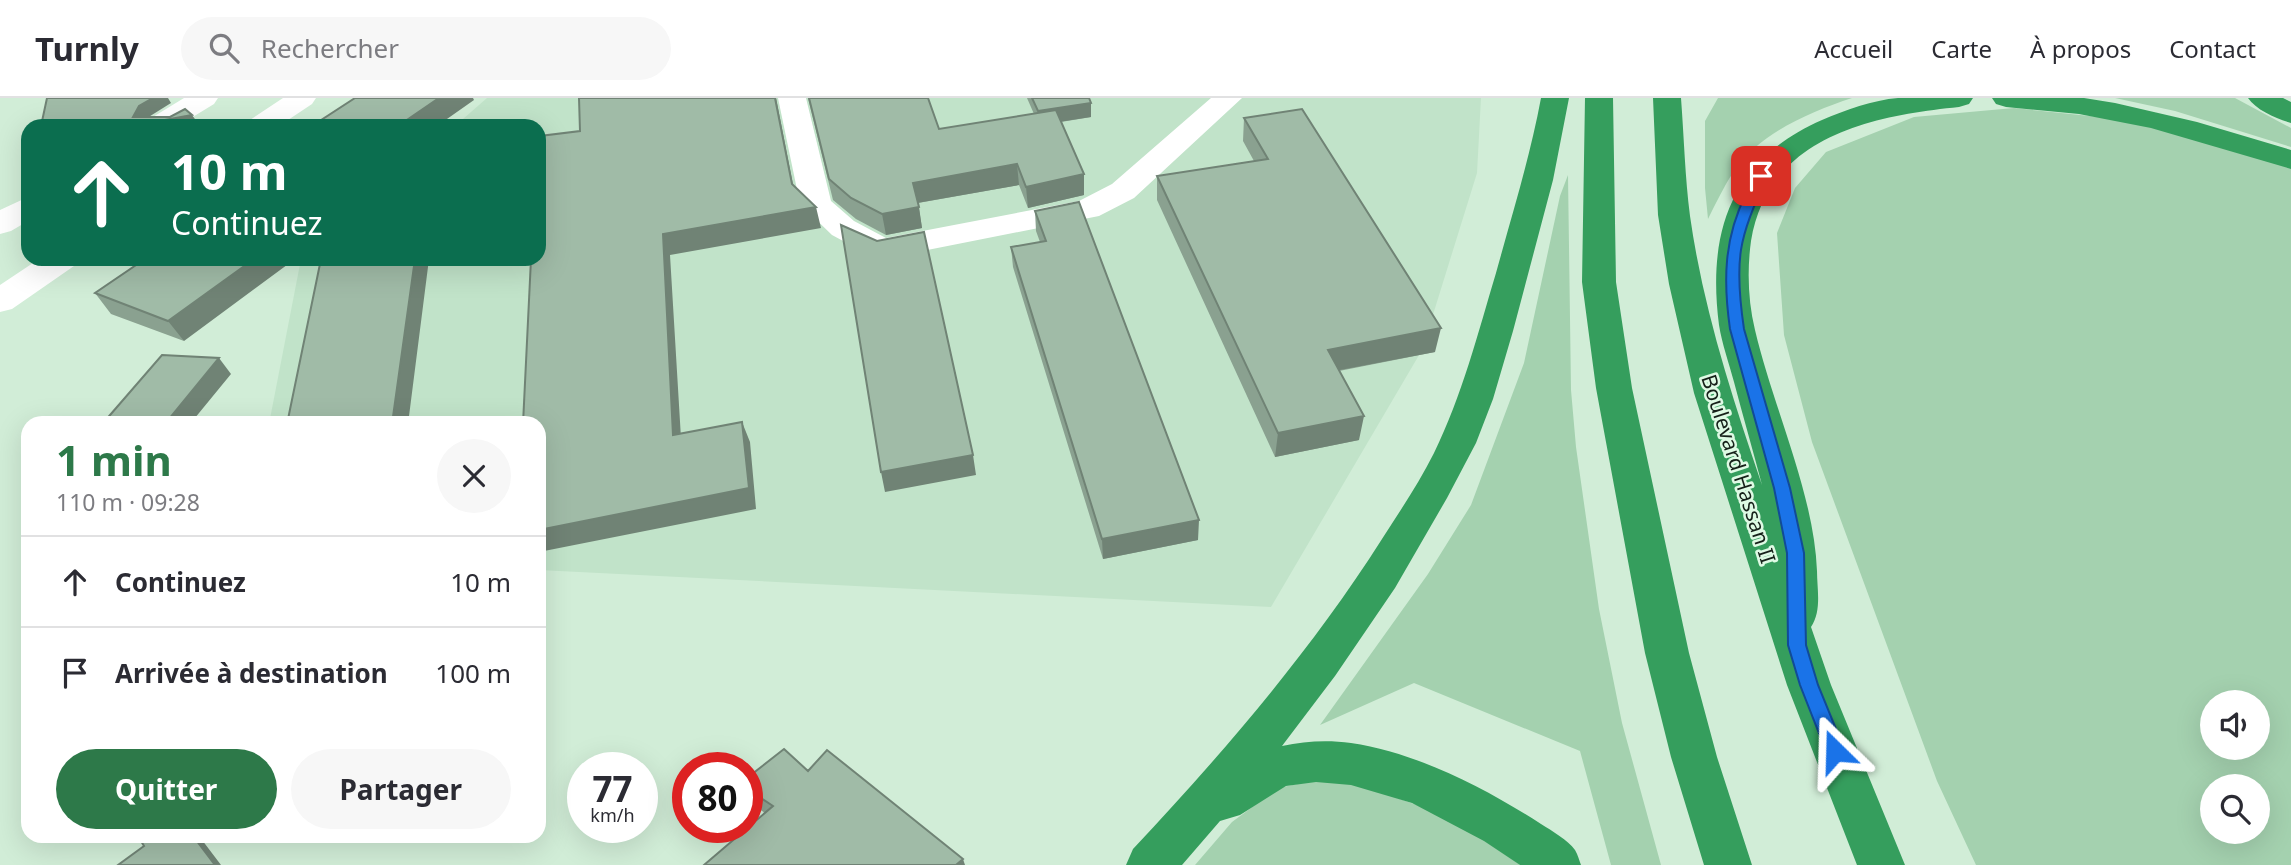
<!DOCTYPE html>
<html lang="fr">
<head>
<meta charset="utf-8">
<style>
	:root { --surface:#fff; --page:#f7f7f7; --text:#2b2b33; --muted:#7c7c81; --line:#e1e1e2; --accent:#2d7949 }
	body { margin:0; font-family:"Noto Sans",sans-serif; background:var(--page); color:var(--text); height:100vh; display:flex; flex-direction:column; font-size:26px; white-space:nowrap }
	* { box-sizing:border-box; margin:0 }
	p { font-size:23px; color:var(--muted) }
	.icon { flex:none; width:38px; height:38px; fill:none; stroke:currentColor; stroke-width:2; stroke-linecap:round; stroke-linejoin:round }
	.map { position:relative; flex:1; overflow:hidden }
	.drawer { position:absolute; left:21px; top:318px; width:525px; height:427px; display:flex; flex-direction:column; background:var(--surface); border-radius:21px; box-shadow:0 7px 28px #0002 }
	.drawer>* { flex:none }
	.top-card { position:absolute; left:21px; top:21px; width:525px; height:147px; border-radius:21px; box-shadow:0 7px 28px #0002; background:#0b6e4f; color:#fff; overflow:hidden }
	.buttons { position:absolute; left:2200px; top:592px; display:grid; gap:14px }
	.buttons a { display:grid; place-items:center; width:70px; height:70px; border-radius:50%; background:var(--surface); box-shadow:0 7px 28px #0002; font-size:35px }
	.speed { position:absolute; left:567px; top:654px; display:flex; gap:14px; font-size:35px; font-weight:700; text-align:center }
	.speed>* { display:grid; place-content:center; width:91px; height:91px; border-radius:50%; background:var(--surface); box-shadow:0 7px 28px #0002; line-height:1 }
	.speed small { font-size:18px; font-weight:400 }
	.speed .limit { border:10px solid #d22; background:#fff; color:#111 }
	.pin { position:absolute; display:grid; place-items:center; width:60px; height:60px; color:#fff; margin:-30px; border-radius:14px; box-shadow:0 4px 10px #0006 }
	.me { position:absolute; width:77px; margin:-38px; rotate:338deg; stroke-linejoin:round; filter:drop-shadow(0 0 5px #0008) }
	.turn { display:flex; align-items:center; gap:24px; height:147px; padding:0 35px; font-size:32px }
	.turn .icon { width:91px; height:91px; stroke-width:2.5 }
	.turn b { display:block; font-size:49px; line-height:60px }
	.round { display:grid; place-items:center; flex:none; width:74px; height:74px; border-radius:37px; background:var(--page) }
	.summary { display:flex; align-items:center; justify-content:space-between; height:119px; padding:0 35px }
	h1 { font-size:42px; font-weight:700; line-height:52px; color:var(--accent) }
	.action { display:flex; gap:14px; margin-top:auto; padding:14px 35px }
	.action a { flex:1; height:80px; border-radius:42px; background:var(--accent); color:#fff; font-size:28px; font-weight:700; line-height:80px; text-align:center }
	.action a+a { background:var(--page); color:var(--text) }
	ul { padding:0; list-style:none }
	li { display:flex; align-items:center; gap:21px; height:91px; padding:0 35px; border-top:2px solid var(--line) }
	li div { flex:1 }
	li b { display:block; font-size:26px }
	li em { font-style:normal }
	header { display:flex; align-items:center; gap:42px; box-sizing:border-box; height:98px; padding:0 35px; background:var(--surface); border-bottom:2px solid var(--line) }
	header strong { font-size:33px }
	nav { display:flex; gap:38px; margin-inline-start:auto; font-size:24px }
	.search { width:490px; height:63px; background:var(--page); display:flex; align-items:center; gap:18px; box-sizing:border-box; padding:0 24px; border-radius:38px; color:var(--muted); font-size:26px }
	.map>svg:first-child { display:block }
	.built { fill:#c1e3c9 }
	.green { fill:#a4d1af; fill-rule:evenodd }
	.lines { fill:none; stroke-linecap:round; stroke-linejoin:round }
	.minor { fill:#fff; fill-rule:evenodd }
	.highway { fill:#359e5d; fill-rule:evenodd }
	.wall { fill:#8aa190 }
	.shaded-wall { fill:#708375 }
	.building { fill:#a0bba7; stroke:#708375; stroke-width:2 }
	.route { fill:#1a73e8; stroke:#114b97; stroke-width:2 }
	.labels { text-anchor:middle; stroke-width:5; stroke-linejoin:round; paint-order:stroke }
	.street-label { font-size:21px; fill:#162019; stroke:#defae4 }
</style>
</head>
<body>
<header>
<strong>Turnly</strong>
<div class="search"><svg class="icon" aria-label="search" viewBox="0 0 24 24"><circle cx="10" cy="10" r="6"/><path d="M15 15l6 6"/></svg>Rechercher</div>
<nav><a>Accueil</a><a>Carte</a><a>À propos</a><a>Contact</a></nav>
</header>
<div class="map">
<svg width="2291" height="767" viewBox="0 0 2291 767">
	<rect width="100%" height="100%" fill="#d1edd7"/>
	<!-- built -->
	<path class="built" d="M 487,0 L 1481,0 L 1477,75 L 1422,252 L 1271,509 L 539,472 L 539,326 L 269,326 L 301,161 L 539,161 L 539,28 L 455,28 Z"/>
	<!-- green -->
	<path class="green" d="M 1718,0 L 1852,0 C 1810,14 1760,35 1734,73 C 1724,88 1716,105 1708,121 L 1705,90 L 1705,23 Z
		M 2115,0 L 2235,0 L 2291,30 L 2291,49 L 2175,13 Z
		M 2014,10 L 2138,23 L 2291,68 L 2291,767 L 1976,767 L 1937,683 L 1812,344 L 1784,237 L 1777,135 L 1795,90 L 1826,54 L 1914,19 ZM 2212,604 L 2258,604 L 2258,649 L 2212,649 ZM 2212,688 L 2258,688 L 2258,733 L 2212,733 Z
		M 1568,77 L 1571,292 L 1576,349 L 1599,511 L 1622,625 L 1661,767 L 1611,767 L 1580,653 L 1414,585 L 1320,627 L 1428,476 L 1471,407 L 1524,265 L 1560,98 Z
		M 1326,680 C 1396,696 1465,720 1520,767 L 1195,767 L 1232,724 L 1278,690 Z"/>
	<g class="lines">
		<!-- minor -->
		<path class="minor" d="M 184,0 L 218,0 L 214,6 L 178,28 L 143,28 L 148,22 Z
			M 283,0 L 316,0 L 312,6 L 279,28 L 245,28 L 250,22 Z
			M 778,0 L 806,0 L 831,103 L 854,123 L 886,140 L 1079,103 L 1112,86 L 1211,0 L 1242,0 L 1134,100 L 1099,118 L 882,161 L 871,158 L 832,137 L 800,106 Z
			M 28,99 L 28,123 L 11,133 L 0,136 L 0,112 Z
			M 39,161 L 78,161 L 74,168 L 12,211 L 0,214 L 0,187 Z"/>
		<!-- highway -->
		<path class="highway" d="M 1541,0 L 1569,0 L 1553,82 L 1513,233 L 1493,301 L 1476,345 L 1447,400 L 1395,490 L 1335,578 L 1282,648 C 1305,643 1328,642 1351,645 C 1418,655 1485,690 1541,726 C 1552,733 1568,742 1575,752 C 1578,757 1579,762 1581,767 L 1520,767 L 1484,743 L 1412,705 L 1351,687 L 1316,684 L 1286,688 L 1240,717 L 1220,723 L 1182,767 L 1126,767 L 1133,751 C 1224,654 1310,554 1382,441 C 1400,413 1419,385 1434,355 C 1462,298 1478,235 1496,175 C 1512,117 1530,59 1541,0 Z
			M 1585,0 L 1613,0 L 1616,184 L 1632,290 L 1689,555 L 1717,659 L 1752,767 L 1704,767 L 1671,659 L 1645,555 L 1596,290 L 1582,184 Z
			M 1653,0 L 1681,0 C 1684,39 1685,79 1690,118 C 1703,210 1732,299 1762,387 C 1753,353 1743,318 1734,284 C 1729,265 1722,246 1719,227 C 1707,133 1731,62 1822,22 C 1845,12 1873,2 1898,0 C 1923,0 1948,0 1973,0 L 1969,6 L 1959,9 C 1870,18 1768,39 1751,143 C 1747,172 1748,203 1755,232 C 1773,309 1814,395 1817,473 C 1817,491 1822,513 1811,529 L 1831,587 L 1905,767 L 1857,767 L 1787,587 L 1694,295 L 1669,186 L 1658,117 Z
			M 1992,0 L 2084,0 L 2115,5 L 2197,24 L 2291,52 L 2291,71 L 2151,30 L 2079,16 L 2006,9 L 1996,6 Z
			M 2248,0 L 2283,0 L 2291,4 L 2291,25 C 2277,21 2256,12 2248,0 Z"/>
	</g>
	<!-- wall -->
	<path class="wall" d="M 808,0 L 939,31 L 1034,16 L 1027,0 L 1089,0 L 1091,5 L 1091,19 L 1061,24 L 1084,97 L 1028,110 L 1019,87 L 918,105 L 922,130 L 886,137 L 856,121 L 833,102 Z
		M 1244,20 L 1435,254 L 1339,273 L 1359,342 L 1275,359 L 1157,102 L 1157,78 L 1254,63 L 1243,43 Z
		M 1035,113 L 1198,442 L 1103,461 L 1013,169 L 1011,149 L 1040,144 L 1036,133 Z
		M 145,161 L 184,243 L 111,216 L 95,195 Z
		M 808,673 L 965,767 L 765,715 L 748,704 L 747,702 L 747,680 Z"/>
	<!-- shaded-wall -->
	<path class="shaded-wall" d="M 153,0 L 168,0 L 171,5 L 147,20 L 143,26 L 192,17 L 200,28 L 132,28 L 133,19 L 139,8 Z
		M 439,0 L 473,0 L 474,2 L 437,28 L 398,28 Z
		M 775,0 L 776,0 L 797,107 L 792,86 Z
		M 1091,5 L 1091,19 L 1039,27 L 1038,13 Z
		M 1017,66 L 1019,87 L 917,105 L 913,85 Z
		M 1084,76 L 1084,97 L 1028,110 L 1026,89 Z
		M 816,109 L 821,130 L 670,157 L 682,357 L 673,337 L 663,136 Z
		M 919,109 L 922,130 L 886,137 L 882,116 Z
		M 254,161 L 295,161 L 184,243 L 168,223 Z
		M 415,161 L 429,161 L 408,326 L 392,326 Z
		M 1441,230 L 1435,254 L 1324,275 L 1328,252 Z
		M 219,260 L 231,276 L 190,326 L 165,326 Z
		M 1364,318 L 1359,342 L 1275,359 L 1278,335 Z
		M 742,324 L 750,344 L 756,411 L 539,454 L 539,432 Z
		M 973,357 L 976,377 L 885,394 L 881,374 Z
		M 1199,422 L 1198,442 L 1103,461 L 1102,441 Z
		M 193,738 L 199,738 L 221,767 L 215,767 Z
		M 963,761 L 965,767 L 956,767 Z"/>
	<!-- building -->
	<path class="building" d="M 47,0 L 153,0 L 139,8 L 133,19 L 170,19 L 185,11 L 192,17 L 132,28 L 41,28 Z
		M 355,0 L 439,0 L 398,28 L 312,28 Z
		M 579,0 L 775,0 L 792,86 L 816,109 L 663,136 L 673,337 L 742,324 L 749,390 L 539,432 L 539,326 L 523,326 L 531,161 L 539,161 L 539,41 L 540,38 L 580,33 Z
		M 809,0 L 928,0 L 939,31 L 1056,12 L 1084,76 L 1026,89 L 1017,66 L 913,85 L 919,109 L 882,116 L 851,100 L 829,81 Z
		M 1032,0 L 1089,0 L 1091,5 L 1038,13 Z
		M 1302,11 L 1441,230 L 1328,252 L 1364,318 L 1278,335 L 1157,78 L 1268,61 L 1244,20 Z
		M 1079,104 L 1199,422 L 1102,441 L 1011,149 L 1046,143 L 1035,113 Z
		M 841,127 L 877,143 L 924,134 L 973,357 L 881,374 Z
		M 145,161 L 254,161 L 168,223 L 95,195 Z
		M 321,161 L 415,161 L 392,326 L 287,326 Z
		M 162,257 L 219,260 L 165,326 L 130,326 L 104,324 Z
		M 784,651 L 808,673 L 827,652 L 963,761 L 956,767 L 704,767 L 773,708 L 747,691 L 747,680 Z
		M 138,738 L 193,738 L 215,767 L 118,767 L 144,748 Z"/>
	<!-- route -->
	<path class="route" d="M 1761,74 L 1768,78 C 1738,138 1734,164 1744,231 L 1790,390 L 1804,455 L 1806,547 L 1818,587 L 1845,653 L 1842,659 L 1835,662 L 1829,659 L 1826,653 L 1800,587 L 1788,547 L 1787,455 L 1774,390 L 1730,231 C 1723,182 1724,140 1746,96 C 1750,87 1753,77 1761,74 Z"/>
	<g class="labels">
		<!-- street labels -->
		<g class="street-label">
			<text transform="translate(1738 371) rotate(72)" y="7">Boulevard Hassan II</text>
		</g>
	</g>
</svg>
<div class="buttons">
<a><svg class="icon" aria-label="sound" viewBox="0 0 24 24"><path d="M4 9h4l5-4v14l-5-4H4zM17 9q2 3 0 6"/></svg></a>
<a><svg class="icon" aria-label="search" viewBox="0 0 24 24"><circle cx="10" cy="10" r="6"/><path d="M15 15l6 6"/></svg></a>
</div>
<div class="speed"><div>77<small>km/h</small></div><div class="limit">80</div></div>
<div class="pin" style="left:1761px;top:78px;background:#d93025"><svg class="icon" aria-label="arrive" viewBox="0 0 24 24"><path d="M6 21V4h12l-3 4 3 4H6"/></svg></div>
<svg class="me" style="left:1835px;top:653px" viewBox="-20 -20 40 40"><path d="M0-17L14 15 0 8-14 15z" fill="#1a73e8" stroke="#fff" stroke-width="4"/></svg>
<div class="top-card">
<div class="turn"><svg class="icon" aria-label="ahead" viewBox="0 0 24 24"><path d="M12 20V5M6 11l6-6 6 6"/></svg><div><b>10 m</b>Continuez</div></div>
</div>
<section class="drawer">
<div class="summary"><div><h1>1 min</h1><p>110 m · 09:28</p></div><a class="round"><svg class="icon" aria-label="close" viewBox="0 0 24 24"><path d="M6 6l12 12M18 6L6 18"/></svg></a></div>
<ul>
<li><svg class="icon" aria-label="ahead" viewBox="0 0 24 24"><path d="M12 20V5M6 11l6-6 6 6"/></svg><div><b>Continuez</b></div><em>10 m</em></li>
<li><svg class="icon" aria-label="arrive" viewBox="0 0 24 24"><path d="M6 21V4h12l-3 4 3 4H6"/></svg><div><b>Arrivée à destination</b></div><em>100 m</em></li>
</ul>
<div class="action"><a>Quitter</a><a>Partager</a></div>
</section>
</div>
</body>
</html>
